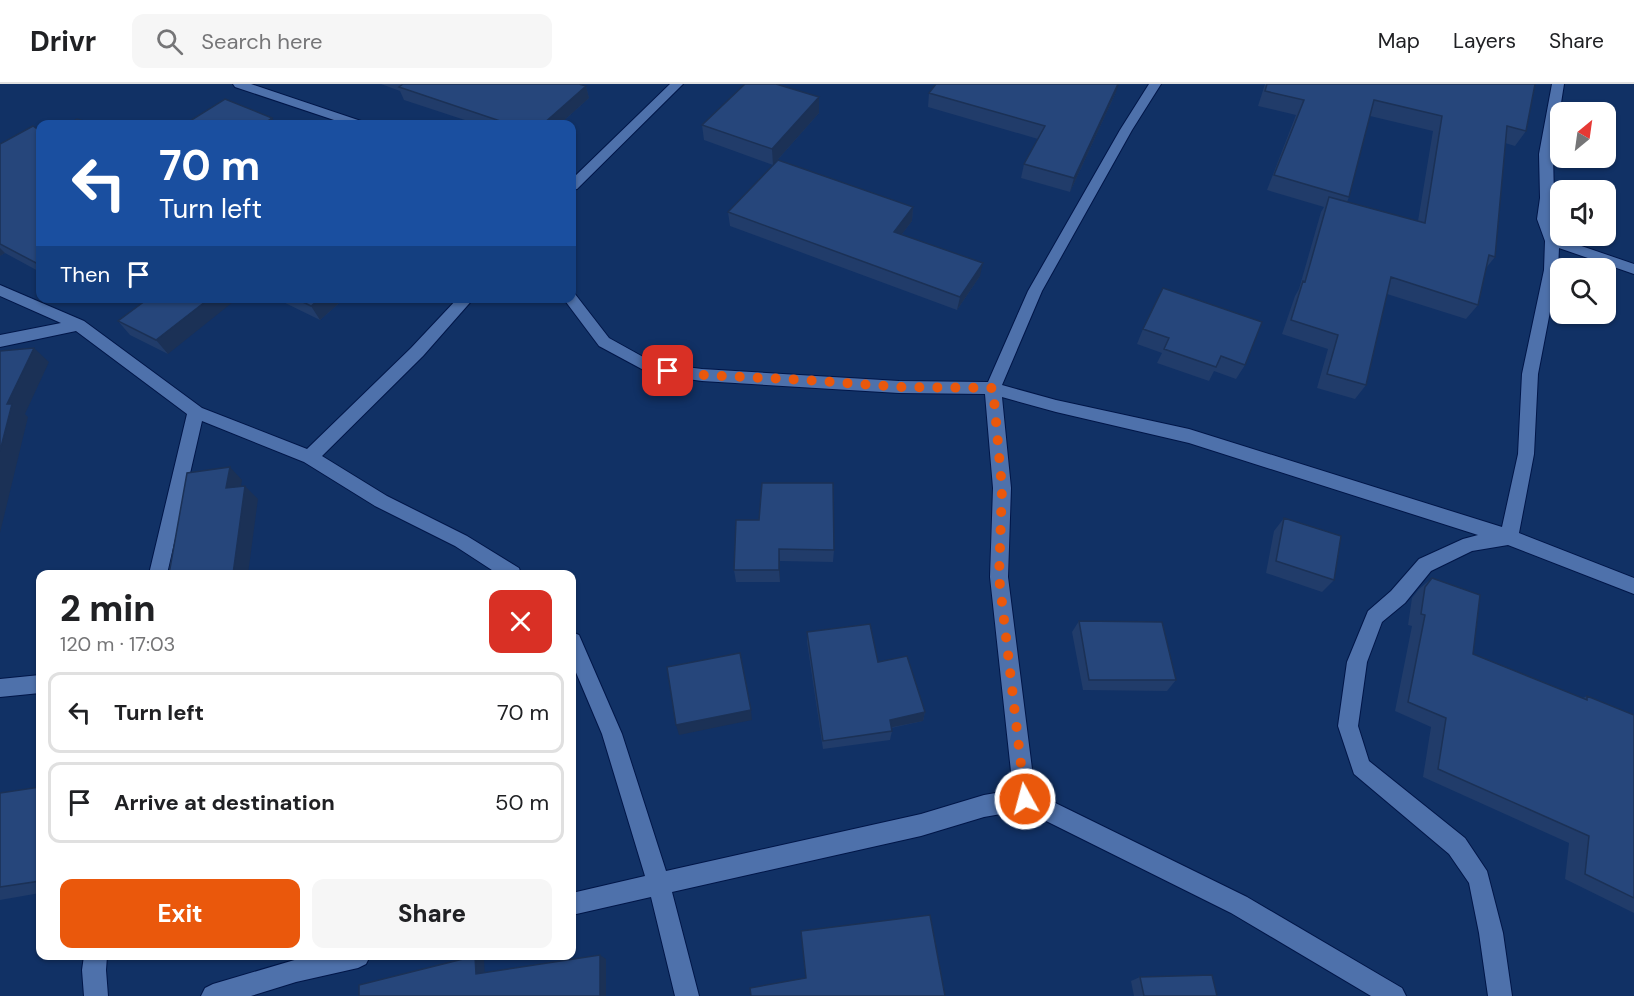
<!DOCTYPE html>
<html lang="en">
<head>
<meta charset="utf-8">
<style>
	:root { --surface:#fff; --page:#f6f6f6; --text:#202124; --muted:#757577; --line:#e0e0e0; --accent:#ea580c }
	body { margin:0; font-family:"DM Sans",sans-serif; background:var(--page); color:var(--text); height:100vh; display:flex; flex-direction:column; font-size:22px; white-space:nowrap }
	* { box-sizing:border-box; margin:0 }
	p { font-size:20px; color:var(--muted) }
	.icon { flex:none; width:33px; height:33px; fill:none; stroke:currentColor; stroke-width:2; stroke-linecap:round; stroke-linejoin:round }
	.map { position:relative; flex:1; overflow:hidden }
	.sheet { position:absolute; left:36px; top:486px; width:540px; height:390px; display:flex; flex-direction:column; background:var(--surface); border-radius:12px; box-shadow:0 2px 4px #0004 }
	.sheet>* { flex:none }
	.guide { position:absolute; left:36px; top:36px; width:540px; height:183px; border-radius:12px; box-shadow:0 2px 4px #0004; background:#1a4fa0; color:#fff; overflow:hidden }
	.needle { width:39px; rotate:29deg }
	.controls { position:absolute; left:1550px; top:18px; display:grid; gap:12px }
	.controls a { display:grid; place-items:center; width:66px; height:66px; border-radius:12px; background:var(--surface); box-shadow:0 2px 4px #0004; font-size:30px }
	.pin { position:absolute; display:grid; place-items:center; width:51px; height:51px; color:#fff; margin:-26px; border-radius:12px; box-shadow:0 3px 9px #0006 }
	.me { position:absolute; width:66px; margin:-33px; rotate:353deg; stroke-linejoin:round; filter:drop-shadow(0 0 4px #0008) }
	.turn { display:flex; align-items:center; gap:21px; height:126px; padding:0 24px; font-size:27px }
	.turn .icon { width:78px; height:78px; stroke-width:2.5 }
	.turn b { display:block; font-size:42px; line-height:51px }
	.then { display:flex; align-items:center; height:57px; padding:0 24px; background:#0003; gap:12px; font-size:22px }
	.round { display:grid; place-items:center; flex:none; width:63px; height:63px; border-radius:12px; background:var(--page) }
	.summary { display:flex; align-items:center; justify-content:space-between; height:102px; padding:0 24px }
	h1 { font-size:36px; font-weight:800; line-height:45px }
	.primary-button { display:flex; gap:12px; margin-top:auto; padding:12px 24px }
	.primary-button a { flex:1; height:69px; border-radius:12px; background:var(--accent); color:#fff; font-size:24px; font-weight:800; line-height:69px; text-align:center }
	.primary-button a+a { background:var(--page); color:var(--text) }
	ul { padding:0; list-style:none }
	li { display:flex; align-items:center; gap:18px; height:81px; margin:0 12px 9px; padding:0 12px; border:3px solid var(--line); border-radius:12px }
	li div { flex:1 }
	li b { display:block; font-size:22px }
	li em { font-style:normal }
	header { display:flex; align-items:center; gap:36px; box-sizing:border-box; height:84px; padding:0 30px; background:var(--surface); border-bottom:2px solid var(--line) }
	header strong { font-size:28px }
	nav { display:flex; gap:33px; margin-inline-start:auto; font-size:21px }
	.search { width:420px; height:54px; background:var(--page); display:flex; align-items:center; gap:15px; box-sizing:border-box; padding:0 21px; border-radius:12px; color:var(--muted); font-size:22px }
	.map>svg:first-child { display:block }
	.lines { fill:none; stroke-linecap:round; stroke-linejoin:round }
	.street-casing { stroke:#001648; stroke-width:2 }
	.street { fill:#4e71ab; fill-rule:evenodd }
	.wall { fill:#213c6a; fill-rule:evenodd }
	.shaded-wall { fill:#1b3156 }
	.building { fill:#26467b; stroke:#1b3156; stroke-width:1.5 }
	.route { stroke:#ea580c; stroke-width:10; stroke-dasharray:0 18 }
</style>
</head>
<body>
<header>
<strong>Drivr</strong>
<div class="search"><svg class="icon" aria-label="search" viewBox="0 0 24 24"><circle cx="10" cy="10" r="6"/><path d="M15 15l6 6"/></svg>Search here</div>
<nav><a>Map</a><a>Layers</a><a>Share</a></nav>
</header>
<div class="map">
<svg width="1634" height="912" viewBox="0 0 1634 912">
	<rect width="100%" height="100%" fill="#113165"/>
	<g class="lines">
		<!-- street casing -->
		<g class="street-casing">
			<path id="street" d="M 233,0 L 251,0 L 361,37 L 363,40 L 346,40 L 235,3 Z
				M 670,0 L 683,0 L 577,105 L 572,106 L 572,95 Z
				M 1149,0 L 1161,0 L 1132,46 L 1042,207 L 1002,301 L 1056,316 L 1189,345 L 1502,443 L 1518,370 L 1522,290 L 1544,186 L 1545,157 L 1537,135 L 1540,114 L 1539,70 L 1552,0 L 1564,0 L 1553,70 L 1554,114 L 1551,135 L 1558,154 L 1634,180 L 1634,190 L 1559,164 L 1558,186 L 1538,290 L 1534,370 L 1519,449 L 1634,494 L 1634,510 L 1508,461 L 1472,467 L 1431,487 L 1405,519 L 1382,538 L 1367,578 L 1358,642 L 1369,677 L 1465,754 L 1487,787 L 1503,849 L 1512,912 L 1488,912 L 1479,849 L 1469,799 L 1449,770 L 1354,690 L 1338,642 L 1347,578 L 1368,527 L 1391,507 L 1419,475 L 1463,455 L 1478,451 L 1189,359 L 1056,328 L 1002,313 L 1011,404 L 1008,493 L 1035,709 L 1247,813 L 1402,904 L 1406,912 L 1371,912 L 1231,829 L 1024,726 L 984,733 L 921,752 L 672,808 L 699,912 L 675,912 L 651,813 L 572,831 L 572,809 L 645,792 L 602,650 L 572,579 L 572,548 L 579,551 L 622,650 L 666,787 L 921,730 L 984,711 L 1013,706 L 990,493 L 993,404 L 985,310 L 899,309 L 702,297 L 651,290 L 599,262 L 563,214 L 572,214 L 572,209 L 575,210 L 609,254 L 654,279 L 702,285 L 899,297 L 988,298 L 1028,207 L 1120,46 Z
				M 0,201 L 84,237 L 202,324 L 307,365 L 411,264 L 458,214 L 474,214 L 423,272 L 322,372 L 387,412 L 467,452 L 519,484 L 521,490 L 498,490 L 455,462 L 375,422 L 304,378 L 202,337 L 167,490 L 149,490 L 187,330 L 76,247 L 0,263 L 0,251 L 61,239 L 0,212 Z
				M 40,591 L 40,609 L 0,613 L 0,595 Z
				M 84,872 L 107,872 L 106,886 L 108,912 L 84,912 L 82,886 Z
				M 308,872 L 370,872 L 366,880 L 358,884 L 296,898 L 251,912 L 201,912 L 205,904 L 213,900 Z"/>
		</g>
		<!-- street -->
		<use href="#street" class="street"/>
	</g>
	<!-- wall -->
	<path class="wall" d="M 381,0 L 579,0 L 586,2 L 589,14 L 560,40 L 477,40 L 404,16 L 400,7 Z
		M 1265,0 L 1535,0 L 1526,47 L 1515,62 L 1505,59 L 1495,173 L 1486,184 L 1478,221 L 1466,235 L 1387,210 L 1366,301 L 1355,315 L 1317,304 L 1328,265 L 1282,250 L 1295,212 L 1299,205 L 1321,128 L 1324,123 L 1267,106 L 1296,31 L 1258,22 ZM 1370,32 L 1433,47 L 1418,137 L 1347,118 L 1349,113 Z
		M 1116,8 L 1070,108 L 1021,94 L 1024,80 L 1038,55 L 928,23 L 929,9 Z
		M 819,29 L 773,81 L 704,56 L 702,41 Z
		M 40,47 L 40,188 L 5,169 L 0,172 L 0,60 Z
		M 913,123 L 912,137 L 902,150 L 980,192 L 957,226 L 730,142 L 728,128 Z
		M 149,214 L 168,270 L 130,251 L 118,237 Z
		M 275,214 L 345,214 L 320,236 Z
		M 1143,245 L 1245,281 L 1236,295 L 1214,287 L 1209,297 L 1157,279 L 1162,269 L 1137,260 Z
		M 1284,434 L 1334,496 L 1322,508 L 1266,489 L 1274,447 Z
		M 736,436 L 834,466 L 833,478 L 780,477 L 780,498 L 736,498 L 734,486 Z
		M 1432,494 L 1473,570 L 1583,614 L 1587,612 L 1634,631 L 1634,829 L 1565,795 L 1569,759 L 1423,693 L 1431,643 L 1395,627 L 1412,542 L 1408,541 L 1412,514 L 1419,505 Z
		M 1079,537 L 1176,596 L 1167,607 L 1083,606 L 1072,548 Z
		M 807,548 L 878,578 L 925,628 L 923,637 L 891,644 L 892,647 L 890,656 L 823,665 L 807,558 Z
		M 40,703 L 40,809 L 0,816 L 0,709 Z
		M 1140,893 L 1217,912 L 1134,912 L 1131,897 Z"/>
	<!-- shaded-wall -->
	<path class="shaded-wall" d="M 1118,0 L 1119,0 L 1116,8 L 1070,108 L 1074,94 Z
		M 586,2 L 589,14 L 560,40 L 543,40 Z
		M 819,13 L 819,29 L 773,81 L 772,65 Z
		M 272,34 L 276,40 L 263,40 Z
		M 913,123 L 912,137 L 893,162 L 894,148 Z
		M 0,164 L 5,169 L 0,172 Z
		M 983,179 L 980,192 L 957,226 L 960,213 Z
		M 210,214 L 238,214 L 168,270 L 156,256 Z
		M 321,214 L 345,214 L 320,236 L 311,222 Z
		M 34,264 L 49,278 L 25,330 L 28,333 L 0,449 L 0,367 L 7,320 Z
		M 230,383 L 242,396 L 239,417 L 226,404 Z
		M 245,402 L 258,415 L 248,490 L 233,490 Z
		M 779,465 L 780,477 L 780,498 L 779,486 Z
		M 751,626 L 752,636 L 679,651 L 676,641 Z
		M 925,628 L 923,637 L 888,644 L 890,636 Z
		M 600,871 L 606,875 L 606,912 L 600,912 Z
		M 475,872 L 484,876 L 485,893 L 476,890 Z"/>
	<!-- building -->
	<path class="building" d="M 403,0 L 579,0 L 586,2 L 543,40 L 509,40 L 399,3 Z
		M 745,0 L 776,0 L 819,13 L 772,65 L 702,41 Z
		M 936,0 L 1118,0 L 1074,94 L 1024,80 L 1045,42 L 929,9 Z
		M 1267,0 L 1535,0 L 1526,47 L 1507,42 L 1495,173 L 1489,171 L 1478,221 L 1391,193 L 1366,301 L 1327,290 L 1338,251 L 1291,236 L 1303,197 L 1305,198 L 1329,113 L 1425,139 L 1442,32 L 1374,16 L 1349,113 L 1274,91 L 1304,16 L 1265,7 Z
		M 225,15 L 272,34 L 263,40 L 185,40 Z
		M 77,35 L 92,40 L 68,40 Z
		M 33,42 L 40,47 L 40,181 L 0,160 L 0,60 Z
		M 778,76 L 913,123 L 894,148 L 983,179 L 960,213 L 728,128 Z
		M 1163,204 L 1262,238 L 1245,281 L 1221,272 L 1216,283 L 1164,265 L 1169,254 L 1143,245 Z
		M 149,214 L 210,214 L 156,256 L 118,237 Z
		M 295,214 L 321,214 L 311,222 Z
		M 34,264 L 7,320 L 12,320 L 0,367 L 0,267 Z
		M 230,383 L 226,404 L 245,402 L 233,490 L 169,490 L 187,389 Z
		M 762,399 L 833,399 L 834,466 L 779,465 L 779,486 L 734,486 L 736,436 L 759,436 Z
		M 1284,434 L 1341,452 L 1334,496 L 1276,477 Z
		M 1432,494 L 1480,511 L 1473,570 L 1587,616 L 1587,612 L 1634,631 L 1634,814 L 1585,790 L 1589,752 L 1438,685 L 1446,634 L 1408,618 L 1425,531 L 1421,530 L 1425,503 Z
		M 1079,537 L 1162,538 L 1176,596 L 1089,596 Z
		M 870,540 L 878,578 L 907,572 L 925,628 L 890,636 L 892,647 L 823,657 L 807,548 Z
		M 740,569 L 751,626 L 676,641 L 667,583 Z
		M 40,703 L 40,797 L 0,803 L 0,709 Z
		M 930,831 L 945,912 L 751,912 L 750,904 L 806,894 L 801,847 Z
		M 600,871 L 600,912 L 359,912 L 359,901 L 475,872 L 476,890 Z
		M 1212,891 L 1217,912 L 1144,912 L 1140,893 Z"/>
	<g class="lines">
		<!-- route -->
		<path class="route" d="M 668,287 L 702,291 L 806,296 L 899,303 L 993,304 L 1002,404 L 999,493 L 1025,715"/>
	</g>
</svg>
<div class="controls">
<a><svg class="needle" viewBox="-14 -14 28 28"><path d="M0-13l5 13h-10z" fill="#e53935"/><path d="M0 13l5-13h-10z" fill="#757577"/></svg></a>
<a><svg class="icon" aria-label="sound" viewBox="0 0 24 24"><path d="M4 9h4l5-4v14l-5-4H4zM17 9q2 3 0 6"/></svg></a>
<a><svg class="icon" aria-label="search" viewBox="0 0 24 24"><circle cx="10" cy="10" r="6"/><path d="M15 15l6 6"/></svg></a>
</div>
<div class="pin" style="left:668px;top:287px;background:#d93025"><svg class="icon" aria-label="arrive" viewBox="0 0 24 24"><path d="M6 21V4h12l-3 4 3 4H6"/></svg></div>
<svg class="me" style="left:1025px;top:715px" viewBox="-20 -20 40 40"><circle r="17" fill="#ea580c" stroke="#fff" stroke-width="3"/><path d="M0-11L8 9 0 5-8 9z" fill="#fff"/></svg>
<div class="guide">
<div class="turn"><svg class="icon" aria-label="left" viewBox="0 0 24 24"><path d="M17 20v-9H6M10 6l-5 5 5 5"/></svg><div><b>70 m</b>Turn left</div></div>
<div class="then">Then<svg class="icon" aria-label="arrive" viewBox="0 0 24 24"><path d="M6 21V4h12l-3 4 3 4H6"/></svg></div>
</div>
<section class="sheet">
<div class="summary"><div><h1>2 min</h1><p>120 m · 17:03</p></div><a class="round" style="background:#d93025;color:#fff"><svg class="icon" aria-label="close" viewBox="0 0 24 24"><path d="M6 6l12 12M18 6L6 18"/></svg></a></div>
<ul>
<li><svg class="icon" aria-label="left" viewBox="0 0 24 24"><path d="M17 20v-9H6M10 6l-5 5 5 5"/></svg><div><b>Turn left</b></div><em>70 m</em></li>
<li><svg class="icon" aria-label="arrive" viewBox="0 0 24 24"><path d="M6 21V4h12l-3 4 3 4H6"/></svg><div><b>Arrive at destination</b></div><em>50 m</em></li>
</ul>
<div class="primary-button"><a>Exit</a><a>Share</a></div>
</section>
</div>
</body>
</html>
